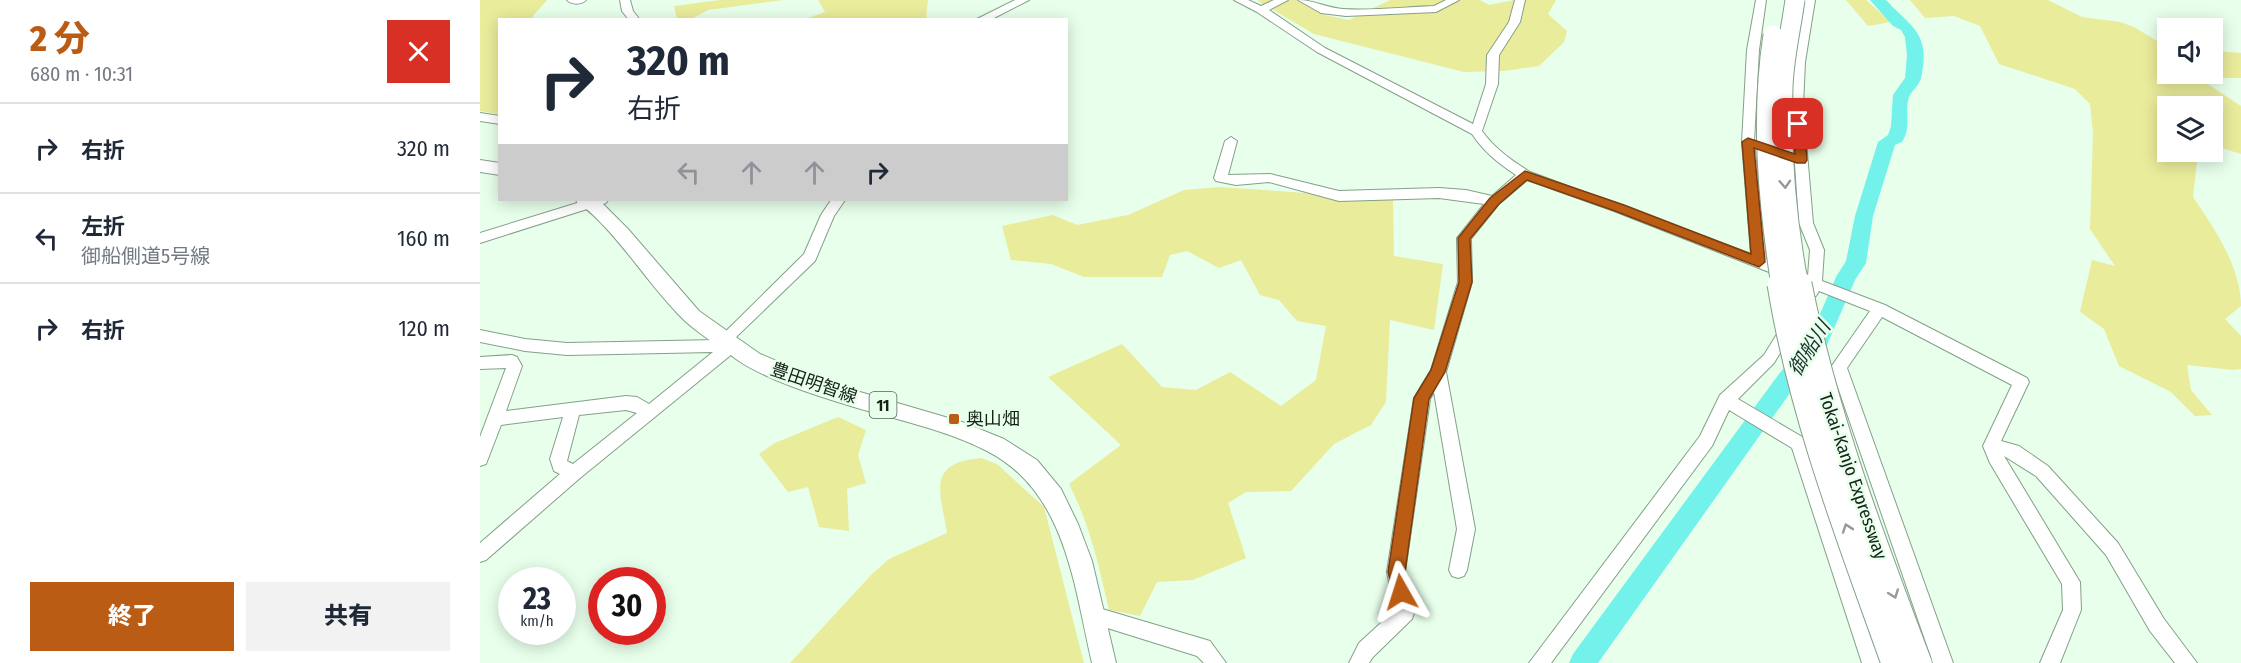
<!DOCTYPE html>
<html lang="ja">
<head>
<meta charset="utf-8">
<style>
	:root { --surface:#fff; --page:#f2f2f3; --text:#1f2937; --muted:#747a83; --line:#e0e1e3; --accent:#bb5c14 }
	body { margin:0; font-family:"Fira Sans Condensed","Noto Sans JP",sans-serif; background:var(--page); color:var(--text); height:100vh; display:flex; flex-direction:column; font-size:22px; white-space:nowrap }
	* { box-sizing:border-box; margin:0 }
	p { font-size:20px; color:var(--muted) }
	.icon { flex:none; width:33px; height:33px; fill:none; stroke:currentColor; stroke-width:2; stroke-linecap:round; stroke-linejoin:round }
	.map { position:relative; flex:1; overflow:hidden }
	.side { display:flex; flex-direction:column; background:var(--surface); width:480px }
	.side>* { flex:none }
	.hud { position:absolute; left:18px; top:18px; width:570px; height:183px; border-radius:0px; box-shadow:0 3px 15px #0003; background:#fff; color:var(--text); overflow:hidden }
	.fabs { position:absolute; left:1677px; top:18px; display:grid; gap:12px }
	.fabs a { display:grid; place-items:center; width:66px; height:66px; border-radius:0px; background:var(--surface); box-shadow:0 3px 15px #0003; font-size:30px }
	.speed { position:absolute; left:18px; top:567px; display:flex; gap:12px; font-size:30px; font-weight:700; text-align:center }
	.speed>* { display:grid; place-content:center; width:78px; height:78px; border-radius:50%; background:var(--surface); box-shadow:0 3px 15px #0003; line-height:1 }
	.speed small { font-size:15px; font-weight:400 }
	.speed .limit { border:9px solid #d22; background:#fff; color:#111 }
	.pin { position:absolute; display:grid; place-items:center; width:51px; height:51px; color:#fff; margin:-26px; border-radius:12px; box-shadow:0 3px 9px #0006 }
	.me { position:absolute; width:66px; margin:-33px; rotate:354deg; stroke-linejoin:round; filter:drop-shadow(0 0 4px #0008) }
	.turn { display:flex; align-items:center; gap:21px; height:126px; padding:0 30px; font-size:27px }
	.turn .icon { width:78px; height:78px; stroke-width:2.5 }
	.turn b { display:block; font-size:42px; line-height:51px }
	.lanes { display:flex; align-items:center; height:57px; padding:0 30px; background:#0003; justify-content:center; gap:30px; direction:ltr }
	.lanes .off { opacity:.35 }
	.round { display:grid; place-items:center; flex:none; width:63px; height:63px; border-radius:0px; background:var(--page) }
	.head { display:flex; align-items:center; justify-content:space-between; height:102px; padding:0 30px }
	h1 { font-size:36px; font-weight:800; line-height:45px; color:var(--accent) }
	.action { display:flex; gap:12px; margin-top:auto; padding:12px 30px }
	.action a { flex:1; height:69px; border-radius:0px; background:var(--accent); color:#fff; font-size:24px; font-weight:800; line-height:69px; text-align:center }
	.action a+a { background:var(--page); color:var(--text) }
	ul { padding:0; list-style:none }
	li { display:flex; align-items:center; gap:18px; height:90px; padding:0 30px; border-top:2px solid var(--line) }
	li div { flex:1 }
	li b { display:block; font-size:22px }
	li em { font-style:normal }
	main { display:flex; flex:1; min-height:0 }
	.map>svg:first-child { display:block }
	.green { fill:#e9ec9b }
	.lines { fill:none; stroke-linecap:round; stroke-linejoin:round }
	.river { fill:#72f2eb; fill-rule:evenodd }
	.minor-casing { stroke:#84a089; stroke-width:2 }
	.major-casing { stroke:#84a089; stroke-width:2 }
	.minor { fill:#fff; fill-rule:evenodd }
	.major { fill:#fff; fill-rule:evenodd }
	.highway-bridge-far1-casing { stroke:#84a089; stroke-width:21; stroke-linecap:butt }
	.highway-bridge-casing { stroke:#84a089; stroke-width:27; stroke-linecap:butt }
	.highway-bridge-far1 { stroke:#fff; stroke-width:19 }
	.highway-bridge { stroke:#fff; stroke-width:25 }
	.oneway { stroke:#969b97 }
	.route { fill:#bb5c14; stroke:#7a3c0d; stroke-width:1.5 }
	.poi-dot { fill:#bb5c14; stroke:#e7ffeb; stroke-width:2 }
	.labels { text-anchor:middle; stroke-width:5; stroke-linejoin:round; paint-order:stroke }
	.shield { fill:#e7ffeb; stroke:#556457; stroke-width:1.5 }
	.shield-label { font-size:16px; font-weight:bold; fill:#162118 }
	.street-label { font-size:18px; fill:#162118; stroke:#e7ffeb }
	.poi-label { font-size:18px; fill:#162118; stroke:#e7ffeb; text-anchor:start }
	.water-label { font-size:20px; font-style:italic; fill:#1c3332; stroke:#e7ffeb }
</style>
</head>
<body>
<main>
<section class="side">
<div class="head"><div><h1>2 分</h1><p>680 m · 10:31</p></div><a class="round" style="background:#d93025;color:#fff"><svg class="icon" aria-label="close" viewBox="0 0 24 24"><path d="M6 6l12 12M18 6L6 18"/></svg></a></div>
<ul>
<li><svg class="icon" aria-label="right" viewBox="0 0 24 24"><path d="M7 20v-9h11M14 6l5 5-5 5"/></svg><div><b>右折</b></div><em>320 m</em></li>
<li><svg class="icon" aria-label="left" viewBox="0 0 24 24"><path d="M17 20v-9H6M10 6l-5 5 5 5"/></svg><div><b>左折</b><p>御船側道5号線</p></div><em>160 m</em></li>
<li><svg class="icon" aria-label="right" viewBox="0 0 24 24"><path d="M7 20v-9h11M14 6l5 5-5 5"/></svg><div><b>右折</b></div><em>120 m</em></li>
</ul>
<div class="action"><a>終了</a><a>共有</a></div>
</section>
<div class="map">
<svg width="1761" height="663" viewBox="0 0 1761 663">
	<rect width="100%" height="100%" fill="#e7ffeb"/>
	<!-- green -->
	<path class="green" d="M 0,0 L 67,0 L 52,17 L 55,19 L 20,20 L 19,114 L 0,111 Z
		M 240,0 L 303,0 L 228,10 L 211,19 L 197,19 L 194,6 Z
		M 338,0 L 448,0 L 446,19 L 325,19 L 345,12 Z
		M 779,0 L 816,0 L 845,15 L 869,20 L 910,0 L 1000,0 L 1009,5 L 1034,0 L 1076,0 L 1068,14 L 1087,31 L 1084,42 L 1059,66 L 1024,71 L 984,72 L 834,34 L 778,1 Z
		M 1366,0 L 1386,0 L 1411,22 L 1388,26 Z
		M 1430,0 L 1568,0 L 1602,17 L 1640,22 L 1654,27 L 1687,47 L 1688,74 L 1732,74 L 1733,51 L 1761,53 L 1761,78 L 1727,78 L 1726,83 L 1761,106 L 1761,154 L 1733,145 L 1732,106 L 1688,106 L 1688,152 L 1718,152 L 1713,197 C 1734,228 1761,267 1761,306 L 1745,319 L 1761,336 L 1761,369 L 1753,370 L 1707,365 L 1711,390 L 1732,415 L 1715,416 L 1691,392 L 1639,366 L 1624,329 L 1600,312 L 1612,260 L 1635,266 L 1610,229 L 1613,133 L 1610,104 L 1595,89 L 1519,64 L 1500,26 L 1474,16 L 1445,18 Z
		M 740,187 L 913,199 L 914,256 L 963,264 L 954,330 L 910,320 L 906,402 L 891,425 L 854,444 L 811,491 L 766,492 L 748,503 L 766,558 L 713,580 L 677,582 L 660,616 L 629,610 C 619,566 610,525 589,484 L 641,445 L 568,377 L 642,344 L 682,387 L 716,390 L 750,372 L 801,406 L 836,380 L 846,326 L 817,321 L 799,300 L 780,295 L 761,260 L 739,268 L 707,251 L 690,255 L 682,277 L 604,277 L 571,264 L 531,260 L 522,226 L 573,215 L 597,225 L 648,215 L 704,190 Z
		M 358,417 L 386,430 L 378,455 L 386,483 L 367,489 L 369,531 L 339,527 L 328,487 L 308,492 L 279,454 L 295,443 Z
		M 501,458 L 517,464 L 564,507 L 604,663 L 310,663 L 392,574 L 409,559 L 467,533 C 461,493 445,463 501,458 Z"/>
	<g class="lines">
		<!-- river -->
		<path class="river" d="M 1390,0 L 1406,0 C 1432,28 1451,33 1441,78 C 1439,86 1432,90 1429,97 C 1424,112 1432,127 1422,142 L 1415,145 L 1393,216 L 1386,263 L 1375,280 L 1346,347 L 1315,386 L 1118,663 L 1089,663 L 1093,654 L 1299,374 L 1330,337 L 1356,277 L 1366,261 L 1375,216 L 1398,142 L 1408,135 L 1411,126 L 1413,95 L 1425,78 L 1427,55 L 1425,37 L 1421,30 L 1413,26 Z"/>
		<!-- minor casing -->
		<g class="minor-casing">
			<path id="minor" d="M 87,0 L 106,0 C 102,5 91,5 87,0 Z
				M 140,0 L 150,0 L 153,11 L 160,20 L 149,20 L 142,11 Z
				M 535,0 L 549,0 L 510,20 L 495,20 Z
				M 754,0 L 768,0 L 781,6 L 794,0 L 808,0 L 789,10 L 845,48 L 993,124 L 1006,84 L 1007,55 L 1029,22 L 1035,0 L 1045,0 L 1040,22 L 1019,55 L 1018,84 L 1002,131 C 1015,149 1031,160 1050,172 L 1271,254 L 1262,142 L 1267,50 L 1276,0 L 1286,0 L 1279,50 L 1274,142 L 1286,259 L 1328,276 L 1330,250 L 1319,223 L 1311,106 L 1313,62 L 1325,0 L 1335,0 L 1325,62 L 1323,106 L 1333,223 L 1344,250 L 1342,281 L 1405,305 L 1547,378 L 1549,382 L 1521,441 L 1539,446 L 1568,466 L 1638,543 L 1684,619 L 1717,663 L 1695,663 L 1670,631 L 1626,555 L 1556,476 L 1524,456 L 1600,582 L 1601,610 L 1580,663 L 1560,663 L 1583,610 L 1582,584 L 1510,463 L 1503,446 L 1532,385 L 1402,317 L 1367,368 L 1473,663 L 1453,663 L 1351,367 L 1390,311 L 1339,291 L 1336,296 L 1326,296 L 1324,292 L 1327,287 L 1134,211 L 1047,180 L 1019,204 L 991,239 L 992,282 L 966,372 L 995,529 L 987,570 L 984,576 L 978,578 L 972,576 L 969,570 L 977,529 L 954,392 L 950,399 L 925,572 L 934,613 L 932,619 L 893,657 L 889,663 L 869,663 L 879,643 L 915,610 L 907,572 L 934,398 L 951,370 L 978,282 L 977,238 L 1004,204 L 959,198 L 859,201 L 789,182 L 756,185 L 736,181 L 734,178 L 745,141 L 751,137 L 757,141 L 748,175 L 790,174 L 859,191 L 959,188 L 986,190 L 1012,196 L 1036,175 C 1018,163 1004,152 992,134 L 837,52 L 777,12 Z
				M 818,0 C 834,0 847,8 863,9 C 893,11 924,7 954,6 L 966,0 L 979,0 L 956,12 L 866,16 L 841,13 Z
				M 0,113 L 20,116 L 20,124 L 0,121 Z
				M 107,200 L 128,200 L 126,203 L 0,243 L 0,233 Z
				M 351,200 L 365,200 L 354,216 L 335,261 L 253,340 L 260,346 L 257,350 L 100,478 L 6,560 L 0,562 L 0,543 L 80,474 L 74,471 L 70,459 L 83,417 L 21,425 L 6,464 L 0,466 L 0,437 L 26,368 L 0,369 L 0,357 L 32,355 L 37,357 L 42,366 L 26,411 L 146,396 L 157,397 L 169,404 L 233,352 L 87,355 L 45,351 L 0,342 L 0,330 L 45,339 L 87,343 L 237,340 L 324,254 L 341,215 ZM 146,410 L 157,413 L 93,464 L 87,461 L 99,415 Z
				M 1310,319 L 1315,321 L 1317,325 L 1294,363 L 1258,399 L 1324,438 L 1341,482 L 1402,663 L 1382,663 L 1312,448 L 1249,410 L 1232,446 L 1071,663 L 1049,663 L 1220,436 L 1240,395 L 1284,355 L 1305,321 Z
				M 612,606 L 730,641 L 746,663 L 724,663 L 717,656 L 605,621 L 603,615 L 605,609 Z"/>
		</g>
		<!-- major casing -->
		<g class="major-casing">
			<path id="major" d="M 0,160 L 20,163 L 20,175 L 0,172 Z
				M 96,200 L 119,200 L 148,229 L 219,311 L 280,354 L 346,382 L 482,422 L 524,439 L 557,460 L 581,489 L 598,524 L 612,561 L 636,663 L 612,663 C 594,586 586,491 507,451 C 466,430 418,420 374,407 C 338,396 286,380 256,359 C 240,346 220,335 205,321 C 176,293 153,257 125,227 C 117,219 109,209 98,204 Z"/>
		</g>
		<!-- minor -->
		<use href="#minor" class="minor"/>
		<!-- major -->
		<use href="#major" class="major"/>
		<!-- highway-bridge-far1 casing -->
		<g class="highway-bridge-far1-casing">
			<path id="highway-bridge-far1" d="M 1315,0 C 1311,29 1304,58 1303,87 C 1301,154 1306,220 1319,286
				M 1293,35 C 1280,119 1288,202 1301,286"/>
		</g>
		<!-- highway-bridge casing -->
		<g class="highway-bridge-casing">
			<path id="highway-bridge" d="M 1300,284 C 1321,414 1370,540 1414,663
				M 1319,284 C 1345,415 1392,539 1439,663"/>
		</g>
		<!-- highway-bridge-far1 -->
		<use href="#highway-bridge-far1" class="highway-bridge-far1"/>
		<!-- highway-bridge -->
		<use href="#highway-bridge" class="highway-bridge"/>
	</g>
	<!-- one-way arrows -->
	<defs><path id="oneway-chevron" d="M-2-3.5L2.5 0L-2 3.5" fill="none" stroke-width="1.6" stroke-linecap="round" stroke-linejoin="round" transform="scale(1.5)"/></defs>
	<g class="oneway">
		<use href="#oneway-chevron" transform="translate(1305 184) rotate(87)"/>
		<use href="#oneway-chevron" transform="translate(1367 528) rotate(-109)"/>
		<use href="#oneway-chevron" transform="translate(1414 594) rotate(70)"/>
	</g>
	<!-- route -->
	<path class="route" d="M 1318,121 L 1324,124 L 1327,160 L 1325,163 L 1317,163 L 1274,148 L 1285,262 L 1279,267 L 1135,211 L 1047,180 L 1019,204 L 990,239 L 992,282 L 965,372 L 949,399 L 925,572 L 929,592 L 926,598 L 921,600 L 915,598 L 908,572 L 934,398 L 951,370 L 979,282 L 978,238 L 1010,198 L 1045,171 L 1144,205 L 1271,254 L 1262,142 L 1268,138 L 1315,154 L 1313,124 Z"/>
	<!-- markers -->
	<rect class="poi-dot" x="468" y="413" width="12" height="12" rx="3"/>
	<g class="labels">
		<!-- shield labels -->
		<rect class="shield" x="389.5" y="392" width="27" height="26" rx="4.5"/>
		<g class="shield-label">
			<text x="403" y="411">11</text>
		</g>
		<!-- street labels -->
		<g class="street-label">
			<text transform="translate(334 383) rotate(19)" y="6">豊田明智線</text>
			<text transform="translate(1373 476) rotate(71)" y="6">Tokai-Kanjo Expressway</text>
		</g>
		<!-- poi labels -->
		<g class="poi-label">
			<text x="486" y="425">奥山畑</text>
		</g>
		<!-- water labels -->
		<g class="water-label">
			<text transform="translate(1329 348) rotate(-58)" y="7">御船川</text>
		</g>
	</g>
</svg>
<div class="fabs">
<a><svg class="icon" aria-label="sound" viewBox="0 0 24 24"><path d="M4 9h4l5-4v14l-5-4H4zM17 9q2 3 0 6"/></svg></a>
<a><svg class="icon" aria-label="layers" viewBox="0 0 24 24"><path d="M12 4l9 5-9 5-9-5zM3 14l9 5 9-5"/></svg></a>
</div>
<div class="speed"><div>23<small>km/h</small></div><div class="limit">30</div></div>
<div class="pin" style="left:1318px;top:124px;background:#d93025"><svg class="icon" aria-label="arrive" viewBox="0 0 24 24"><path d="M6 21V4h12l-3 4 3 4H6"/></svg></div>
<svg class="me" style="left:921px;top:592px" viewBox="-20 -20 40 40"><path d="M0-17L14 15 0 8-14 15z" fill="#bb5c14" stroke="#fff" stroke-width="4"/></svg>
<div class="hud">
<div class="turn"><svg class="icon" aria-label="right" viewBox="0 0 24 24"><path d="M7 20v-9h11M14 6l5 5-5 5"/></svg><div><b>320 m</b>右折</div></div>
<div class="lanes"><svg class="icon off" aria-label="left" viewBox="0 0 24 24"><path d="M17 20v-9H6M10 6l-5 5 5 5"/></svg><svg class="icon off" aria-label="ahead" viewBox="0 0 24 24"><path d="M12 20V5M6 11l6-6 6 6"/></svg><svg class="icon off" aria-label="ahead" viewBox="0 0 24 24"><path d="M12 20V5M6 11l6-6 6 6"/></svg><svg class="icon" aria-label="right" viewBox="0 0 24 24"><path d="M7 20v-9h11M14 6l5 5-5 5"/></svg></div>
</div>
</div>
</main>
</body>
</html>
